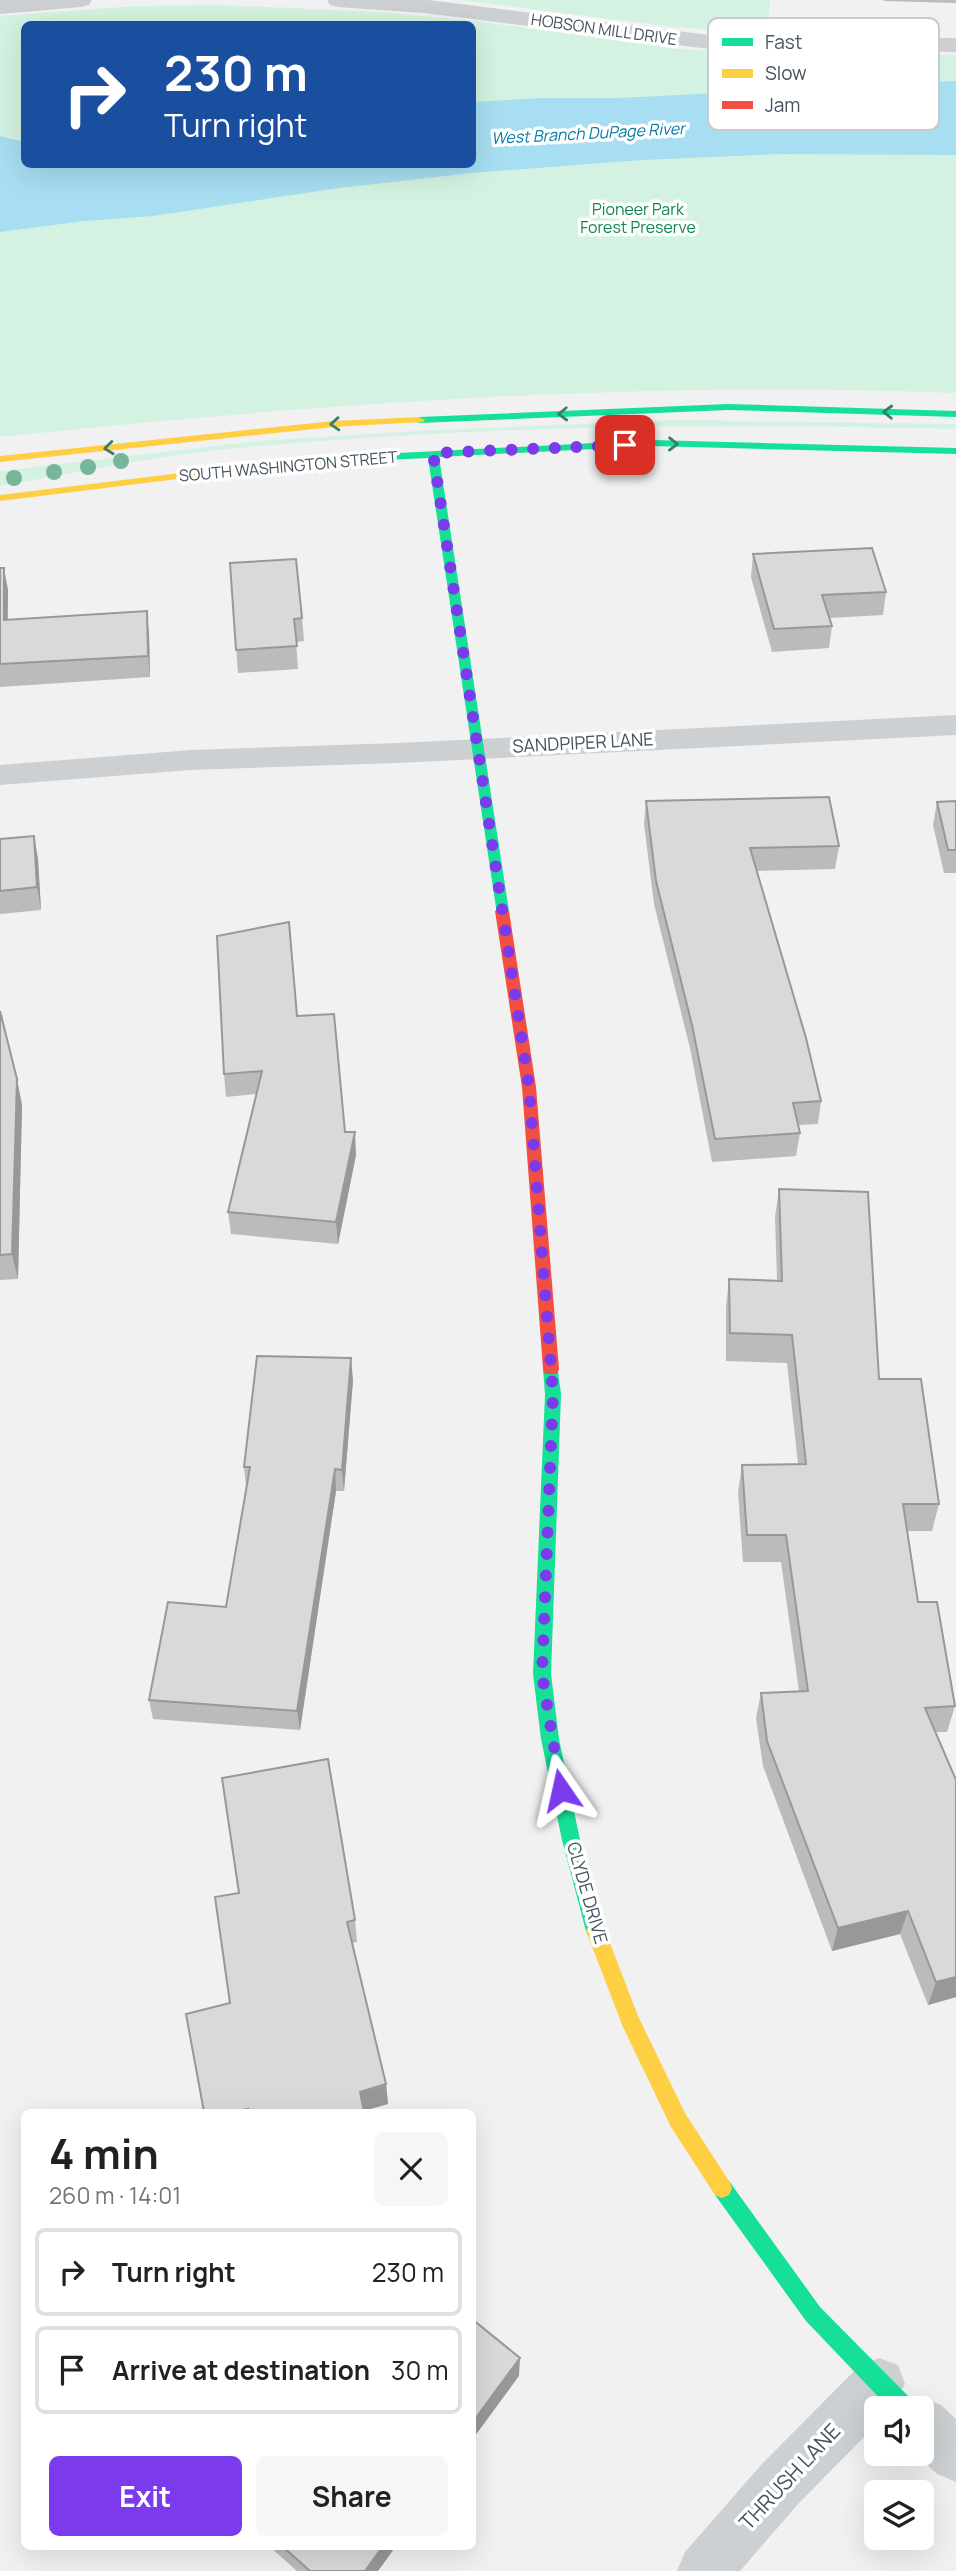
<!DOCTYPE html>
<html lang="en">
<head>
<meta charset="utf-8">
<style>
	:root { --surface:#fff; --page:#f6f6f6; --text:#202124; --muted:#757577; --line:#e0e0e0; --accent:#7c3aed }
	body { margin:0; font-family:Manrope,sans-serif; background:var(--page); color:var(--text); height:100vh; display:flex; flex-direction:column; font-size:26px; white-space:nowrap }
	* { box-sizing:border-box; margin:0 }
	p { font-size:23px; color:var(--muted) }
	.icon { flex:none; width:38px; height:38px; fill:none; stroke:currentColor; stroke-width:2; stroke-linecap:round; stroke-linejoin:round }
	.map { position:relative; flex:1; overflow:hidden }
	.side { position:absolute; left:21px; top:2109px; width:455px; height:441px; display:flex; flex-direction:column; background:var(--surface); border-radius:10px; box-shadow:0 7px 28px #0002 }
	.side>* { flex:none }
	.hud { position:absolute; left:21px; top:21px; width:455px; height:147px; border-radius:10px; box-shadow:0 7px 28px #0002; background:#1a4fa0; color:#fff; overflow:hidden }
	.tools { position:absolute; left:864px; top:2396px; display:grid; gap:14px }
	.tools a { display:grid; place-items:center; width:70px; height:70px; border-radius:10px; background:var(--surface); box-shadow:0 7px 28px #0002; font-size:35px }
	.pin { position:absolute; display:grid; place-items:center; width:60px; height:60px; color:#fff; margin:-30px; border-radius:14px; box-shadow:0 4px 10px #0006 }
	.me { position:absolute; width:77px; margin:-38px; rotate:349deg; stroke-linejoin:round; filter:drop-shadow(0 0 5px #0008) }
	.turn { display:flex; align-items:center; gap:24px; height:147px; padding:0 28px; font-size:32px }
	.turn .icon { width:91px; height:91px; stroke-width:2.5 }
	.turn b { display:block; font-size:49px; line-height:60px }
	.round { display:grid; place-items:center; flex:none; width:74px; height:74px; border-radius:10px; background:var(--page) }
	.head { display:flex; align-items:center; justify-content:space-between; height:119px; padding:0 28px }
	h1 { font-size:42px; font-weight:700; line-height:52px }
	.button { display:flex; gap:14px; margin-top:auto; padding:14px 28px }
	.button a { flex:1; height:80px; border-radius:10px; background:var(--accent); color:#fff; font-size:28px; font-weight:700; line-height:80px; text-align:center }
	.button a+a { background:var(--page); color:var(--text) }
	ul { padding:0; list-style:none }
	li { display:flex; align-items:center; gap:21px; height:88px; margin:0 14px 10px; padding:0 14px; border:4px solid var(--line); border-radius:10px }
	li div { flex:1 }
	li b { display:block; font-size:26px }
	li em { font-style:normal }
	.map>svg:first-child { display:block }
	.green { fill:#d4f2e1; fill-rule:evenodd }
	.water { fill:#a7def2 }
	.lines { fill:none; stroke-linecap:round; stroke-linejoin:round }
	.street { fill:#cdd0d2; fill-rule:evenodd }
	.fast { fill:#16e098; fill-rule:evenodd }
	.slow { fill:#ffcf43; fill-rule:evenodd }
	.jam { fill:#f24e42; fill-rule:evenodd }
	.tree { fill:#77b69a }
	.wall { fill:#bbbbbc }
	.shaded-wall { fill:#989899 }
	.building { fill:#d9d9db; stroke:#989899; stroke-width:2 }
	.oneway { stroke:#387d70 }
	.route { stroke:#7c3aed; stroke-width:12; stroke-dasharray:0 21.6 }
	.labels { text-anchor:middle; stroke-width:7; stroke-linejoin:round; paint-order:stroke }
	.far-street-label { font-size:16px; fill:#47525f; stroke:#fff }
	.far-water-label { font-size:16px; font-style:italic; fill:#057ba5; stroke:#fff }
	.far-park-label { font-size:16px; fill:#128652; stroke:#fff }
	.street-label { font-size:18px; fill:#47525f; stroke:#fff }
	.near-street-label { font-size:21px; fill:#47525f; stroke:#fff }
	.key { fill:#fff; stroke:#c8cbcf; stroke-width:2 }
	.key-label { font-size:19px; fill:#47525f }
</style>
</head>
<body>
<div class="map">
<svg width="956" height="2571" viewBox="0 0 956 2571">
	<rect width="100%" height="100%" fill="#f2f1f1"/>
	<!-- green -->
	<path class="green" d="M 460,0 L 770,0 L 767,34 L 673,27 Z
		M 217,5 L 381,12 L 475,21 L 684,49 L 771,55 L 956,55 L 956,393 C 637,380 318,404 0,437 L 0,16 L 137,6 ZM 24,24 L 472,24 L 472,164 L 24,164 Z
		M 680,420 L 956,424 L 956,429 C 707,423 457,425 209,451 C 139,459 69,474 0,486 L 0,471 L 258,441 L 434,430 Z"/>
	<!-- water -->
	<path class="water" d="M 956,81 L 956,155 L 782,154 L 642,160 L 472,173 L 339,188 L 153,216 L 84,221 L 0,232 L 0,136 L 24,142 L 24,164 L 472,164 L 473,102 L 539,98 L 619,98 Z"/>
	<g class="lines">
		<!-- street -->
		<path class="street" d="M 0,0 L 92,0 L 89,5 L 81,7 L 0,14 Z
			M 327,0 L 429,0 L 709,35 L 956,38 L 956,52 L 709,49 L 424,13 L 338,7 L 330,5 Z
			M 956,715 L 956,735 L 398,763 L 191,770 L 0,785 L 0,765 L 191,750 L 398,743 Z
			M 879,2358 L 898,2365 L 905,2384 L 892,2408 L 877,2408 L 877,2424 L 799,2503 L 740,2571 L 677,2571 L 685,2552 L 761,2465 L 860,2365 Z
			M 922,2397 L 941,2405 L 956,2419 L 956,2482 L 937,2474 L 915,2454 L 922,2454 L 922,2408 L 902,2408 Z"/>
		<!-- fast -->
		<path class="fast" d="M 728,404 L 956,411 L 956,417 L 728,410 L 419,423 L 413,420 L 419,417 Z
			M 652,440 L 956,448 L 956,454 L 652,446 L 439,457 L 509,911 L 507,914 L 497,914 L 428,458 L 302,464 L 296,461 L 302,458 Z
			M 551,1363 L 557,1364 L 561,1394 L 551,1674 L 559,1739 L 580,1840 L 606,1931 L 603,1937 L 596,1940 L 589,1937 L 586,1931 L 562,1840 L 541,1739 L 533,1674 L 545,1394 L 543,1369 L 545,1364 Z
			M 722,2178 L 729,2181 L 820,2307 L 912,2400 L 915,2408 L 889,2408 L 806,2321 L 715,2195 L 712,2188 L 715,2181 Z"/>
		<!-- slow -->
		<path class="slow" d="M 419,417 L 425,420 L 423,422 L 333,427 L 0,462 L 0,456 L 333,421 Z
			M 302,458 L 306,459 L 306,463 L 0,501 L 0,495 Z
			M 596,1922 L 603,1925 L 638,2016 L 685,2113 L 729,2181 L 732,2188 L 729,2195 L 722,2198 L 715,2195 L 671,2127 L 623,2027 L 586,1931 L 589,1925 Z"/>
		<!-- jam -->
		<path class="jam" d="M 502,906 L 509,911 L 536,1087 L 559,1369 L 557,1374 L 545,1374 L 543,1369 L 522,1087 L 495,911 Z"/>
	</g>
	<!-- trees -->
	<g class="tree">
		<circle cx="121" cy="461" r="8"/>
		<circle cx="88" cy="467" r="8"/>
		<circle cx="54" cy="472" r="8"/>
		<circle cx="14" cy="478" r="8"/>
	</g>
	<!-- wall -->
	<path class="wall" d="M 883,0 L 956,0 L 956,3 L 884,1 Z
		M 753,554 L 886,592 L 883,615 L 829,618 L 832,626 L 829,648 L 772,652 L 751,577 Z
		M 230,563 L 302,618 L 304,641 L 296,642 L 298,669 L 238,673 Z
		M 0,568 L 8,590 L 8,620 L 149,633 L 150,677 L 0,687 Z
		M 646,801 L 839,846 L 835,869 L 757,871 L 821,1101 L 818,1124 L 798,1125 L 800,1133 L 796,1156 L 712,1162 L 690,1048 L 654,904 L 644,824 Z
		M 956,801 L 956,873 L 944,873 L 933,825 L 937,802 Z
		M 34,836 L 38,859 L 41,910 L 0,914 L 0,839 Z
		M 0,1011 L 22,1105 L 18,1279 L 0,1280 Z
		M 297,1016 L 345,1132 L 356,1155 L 338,1244 L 231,1234 L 228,1212 L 257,1094 L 226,1097 L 224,1074 Z
		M 779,1189 L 879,1379 L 939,1504 L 932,1531 L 907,1531 L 918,1602 L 955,1706 L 947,1732 L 936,1732 L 956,1997 L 928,2005 L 900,1934 L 832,1951 L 763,1766 L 756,1718 L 761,1693 L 799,1691 L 781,1562 L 743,1562 L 738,1492 L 742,1465 L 798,1464 L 787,1363 L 726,1361 L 726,1307 L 729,1279 L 777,1281 L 775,1217 Z
		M 353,1380 L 344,1491 L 336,1491 L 300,1730 L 153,1719 L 149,1700 L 226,1607 L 246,1487 L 244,1467 Z
		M 215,1897 L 355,1920 L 357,1942 L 352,1943 L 386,2084 L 388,2104 L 364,2111 L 230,2003 Z
		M 269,2546 L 396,2546 L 378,2571 L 297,2571 Z"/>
	<!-- shaded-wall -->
	<path class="shaded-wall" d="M 4,568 L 8,590 L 7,642 L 4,620 Z
		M 147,611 L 149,633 L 150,677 L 148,656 Z
		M 34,836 L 38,859 L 41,910 L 37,887 Z
		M 17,1079 L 22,1105 L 18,1279 L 12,1254 Z
		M 355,1132 L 356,1155 L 338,1244 L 336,1222 Z
		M 351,1358 L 353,1380 L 344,1491 L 342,1470 Z
		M 335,1469 L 336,1491 L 300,1730 L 297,1711 Z
		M 908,1911 L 900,1934 L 832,1951 L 838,1928 Z
		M 956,1977 L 956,1997 L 928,2005 L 936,1982 Z
		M 386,2084 L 388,2104 L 362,2111 L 360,2092 Z
		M 248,2109 L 248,2112 L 233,2112 Z
		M 520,2358 L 519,2376 L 472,2440 L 472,2423 Z
		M 383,2546 L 396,2546 L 378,2571 L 365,2571 Z"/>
	<!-- building -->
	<path class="building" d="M 872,548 L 886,592 L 822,595 L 832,626 L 774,629 L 753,554 Z
		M 296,559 L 302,618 L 294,619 L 297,646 L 236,650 L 230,563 Z
		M 0,568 L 4,568 L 4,620 L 147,611 L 148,656 L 0,664 Z
		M 829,797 L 839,846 L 750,848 L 806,1038 L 821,1101 L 793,1103 L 800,1133 L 715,1139 L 692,1025 L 656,881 L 646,801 Z
		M 956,801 L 956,850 L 948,850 L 937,802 Z
		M 34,836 L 37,887 L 0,891 L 0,839 Z
		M 289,922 L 297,1016 L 334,1014 L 345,1132 L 355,1132 L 336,1222 L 228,1212 L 262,1071 L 224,1074 L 217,936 Z
		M 0,1011 L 17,1079 L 12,1254 L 0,1255 Z
		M 779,1189 L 868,1192 L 879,1379 L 921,1379 L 939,1504 L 903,1504 L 918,1602 L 937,1602 L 955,1706 L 925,1708 L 956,1780 L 956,1977 L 936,1982 L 908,1911 L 838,1928 L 767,1741 L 761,1693 L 808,1691 L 786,1535 L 747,1535 L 742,1465 L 806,1464 L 792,1335 L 730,1333 L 729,1279 L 782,1281 Z
		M 257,1356 L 351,1358 L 342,1470 L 335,1469 L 297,1711 L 149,1700 L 168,1602 L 226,1607 L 250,1467 L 244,1467 Z
		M 328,1759 L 355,1920 L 347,1922 L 386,2084 L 360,2092 L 364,2112 L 248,2112 L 248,2109 L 233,2112 L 204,2112 L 186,2014 L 230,2003 L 215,1897 L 239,1893 L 222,1778 Z
		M 472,2319 L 520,2358 L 472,2423 Z
		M 282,2546 L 383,2546 L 365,2571 L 310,2571 Z"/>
	<!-- one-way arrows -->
	<defs><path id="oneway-chevron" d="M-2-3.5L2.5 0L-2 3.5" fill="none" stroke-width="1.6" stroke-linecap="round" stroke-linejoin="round" transform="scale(1.75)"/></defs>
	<g class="oneway">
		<use href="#oneway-chevron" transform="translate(888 412) rotate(-178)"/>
		<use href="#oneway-chevron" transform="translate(563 414) rotate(178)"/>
		<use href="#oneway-chevron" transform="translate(335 424) rotate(176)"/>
		<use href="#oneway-chevron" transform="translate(673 444) rotate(1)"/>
		<use href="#oneway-chevron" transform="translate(109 448) rotate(174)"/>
	</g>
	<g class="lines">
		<!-- route -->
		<path class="route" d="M 561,1790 L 542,1674 L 553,1394 L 529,1087 L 433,453 L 625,445"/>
	</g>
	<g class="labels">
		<!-- far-street labels -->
		<g class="far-street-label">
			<text transform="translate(604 29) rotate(8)" y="6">HOBSON MILL DRIVE</text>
			<text transform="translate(288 466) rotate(-5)" y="6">SOUTH WASHINGTON STREET</text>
		</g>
		<!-- far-water labels -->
		<g class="far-water-label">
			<text transform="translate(588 133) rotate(-3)" y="6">West Branch DuPage River</text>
		</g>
		<!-- far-park labels -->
		<g class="far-park-label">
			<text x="638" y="215">Pioneer Park<tspan x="638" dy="18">Forest Preserve</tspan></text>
		</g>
		<!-- street labels -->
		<g class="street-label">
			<text transform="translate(583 743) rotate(-3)" y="6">SANDPIPER LANE</text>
			<text transform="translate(587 1893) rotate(74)" y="6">CLYDE DRIVE</text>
		</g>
		<!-- near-street labels -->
		<g class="near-street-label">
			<text transform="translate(790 2477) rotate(-47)" y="7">THRUSH LANE</text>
		</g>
	</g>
	<!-- legend -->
	<rect x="708" y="18" width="231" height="112" rx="10" class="key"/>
	<rect x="722" y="38" width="31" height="8" fill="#16e098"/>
	<rect x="722" y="69" width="31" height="9" fill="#ffcf43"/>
	<rect x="722" y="101" width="31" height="8" fill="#f24e42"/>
	<g class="key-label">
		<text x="765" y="49">Fast</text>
		<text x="765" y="80">Slow</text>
		<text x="765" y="112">Jam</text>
	</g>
</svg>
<div class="tools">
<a><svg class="icon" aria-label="sound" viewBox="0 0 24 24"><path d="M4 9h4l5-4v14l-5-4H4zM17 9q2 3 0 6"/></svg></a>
<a><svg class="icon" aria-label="layers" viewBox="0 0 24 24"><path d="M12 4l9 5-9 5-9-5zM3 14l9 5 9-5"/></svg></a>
</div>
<div class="pin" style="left:625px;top:445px;background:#d93025"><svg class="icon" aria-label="arrive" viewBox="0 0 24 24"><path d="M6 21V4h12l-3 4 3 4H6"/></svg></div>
<svg class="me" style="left:561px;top:1790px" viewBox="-20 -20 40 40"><path d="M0-17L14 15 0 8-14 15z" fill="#7c3aed" stroke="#fff" stroke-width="4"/></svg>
<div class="hud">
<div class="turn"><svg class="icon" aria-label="right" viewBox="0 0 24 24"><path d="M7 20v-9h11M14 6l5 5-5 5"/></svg><div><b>230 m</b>Turn right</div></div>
</div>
<section class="side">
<div class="head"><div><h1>4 min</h1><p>260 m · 14:01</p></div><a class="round"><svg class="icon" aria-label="close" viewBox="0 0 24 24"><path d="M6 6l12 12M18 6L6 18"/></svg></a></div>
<ul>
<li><svg class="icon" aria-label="right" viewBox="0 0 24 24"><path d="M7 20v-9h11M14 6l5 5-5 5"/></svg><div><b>Turn right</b></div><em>230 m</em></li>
<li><svg class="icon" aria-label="arrive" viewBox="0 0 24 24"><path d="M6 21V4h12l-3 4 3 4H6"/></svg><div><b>Arrive at destination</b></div><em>30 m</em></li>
</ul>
<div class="button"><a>Exit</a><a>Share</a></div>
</section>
</div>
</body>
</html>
